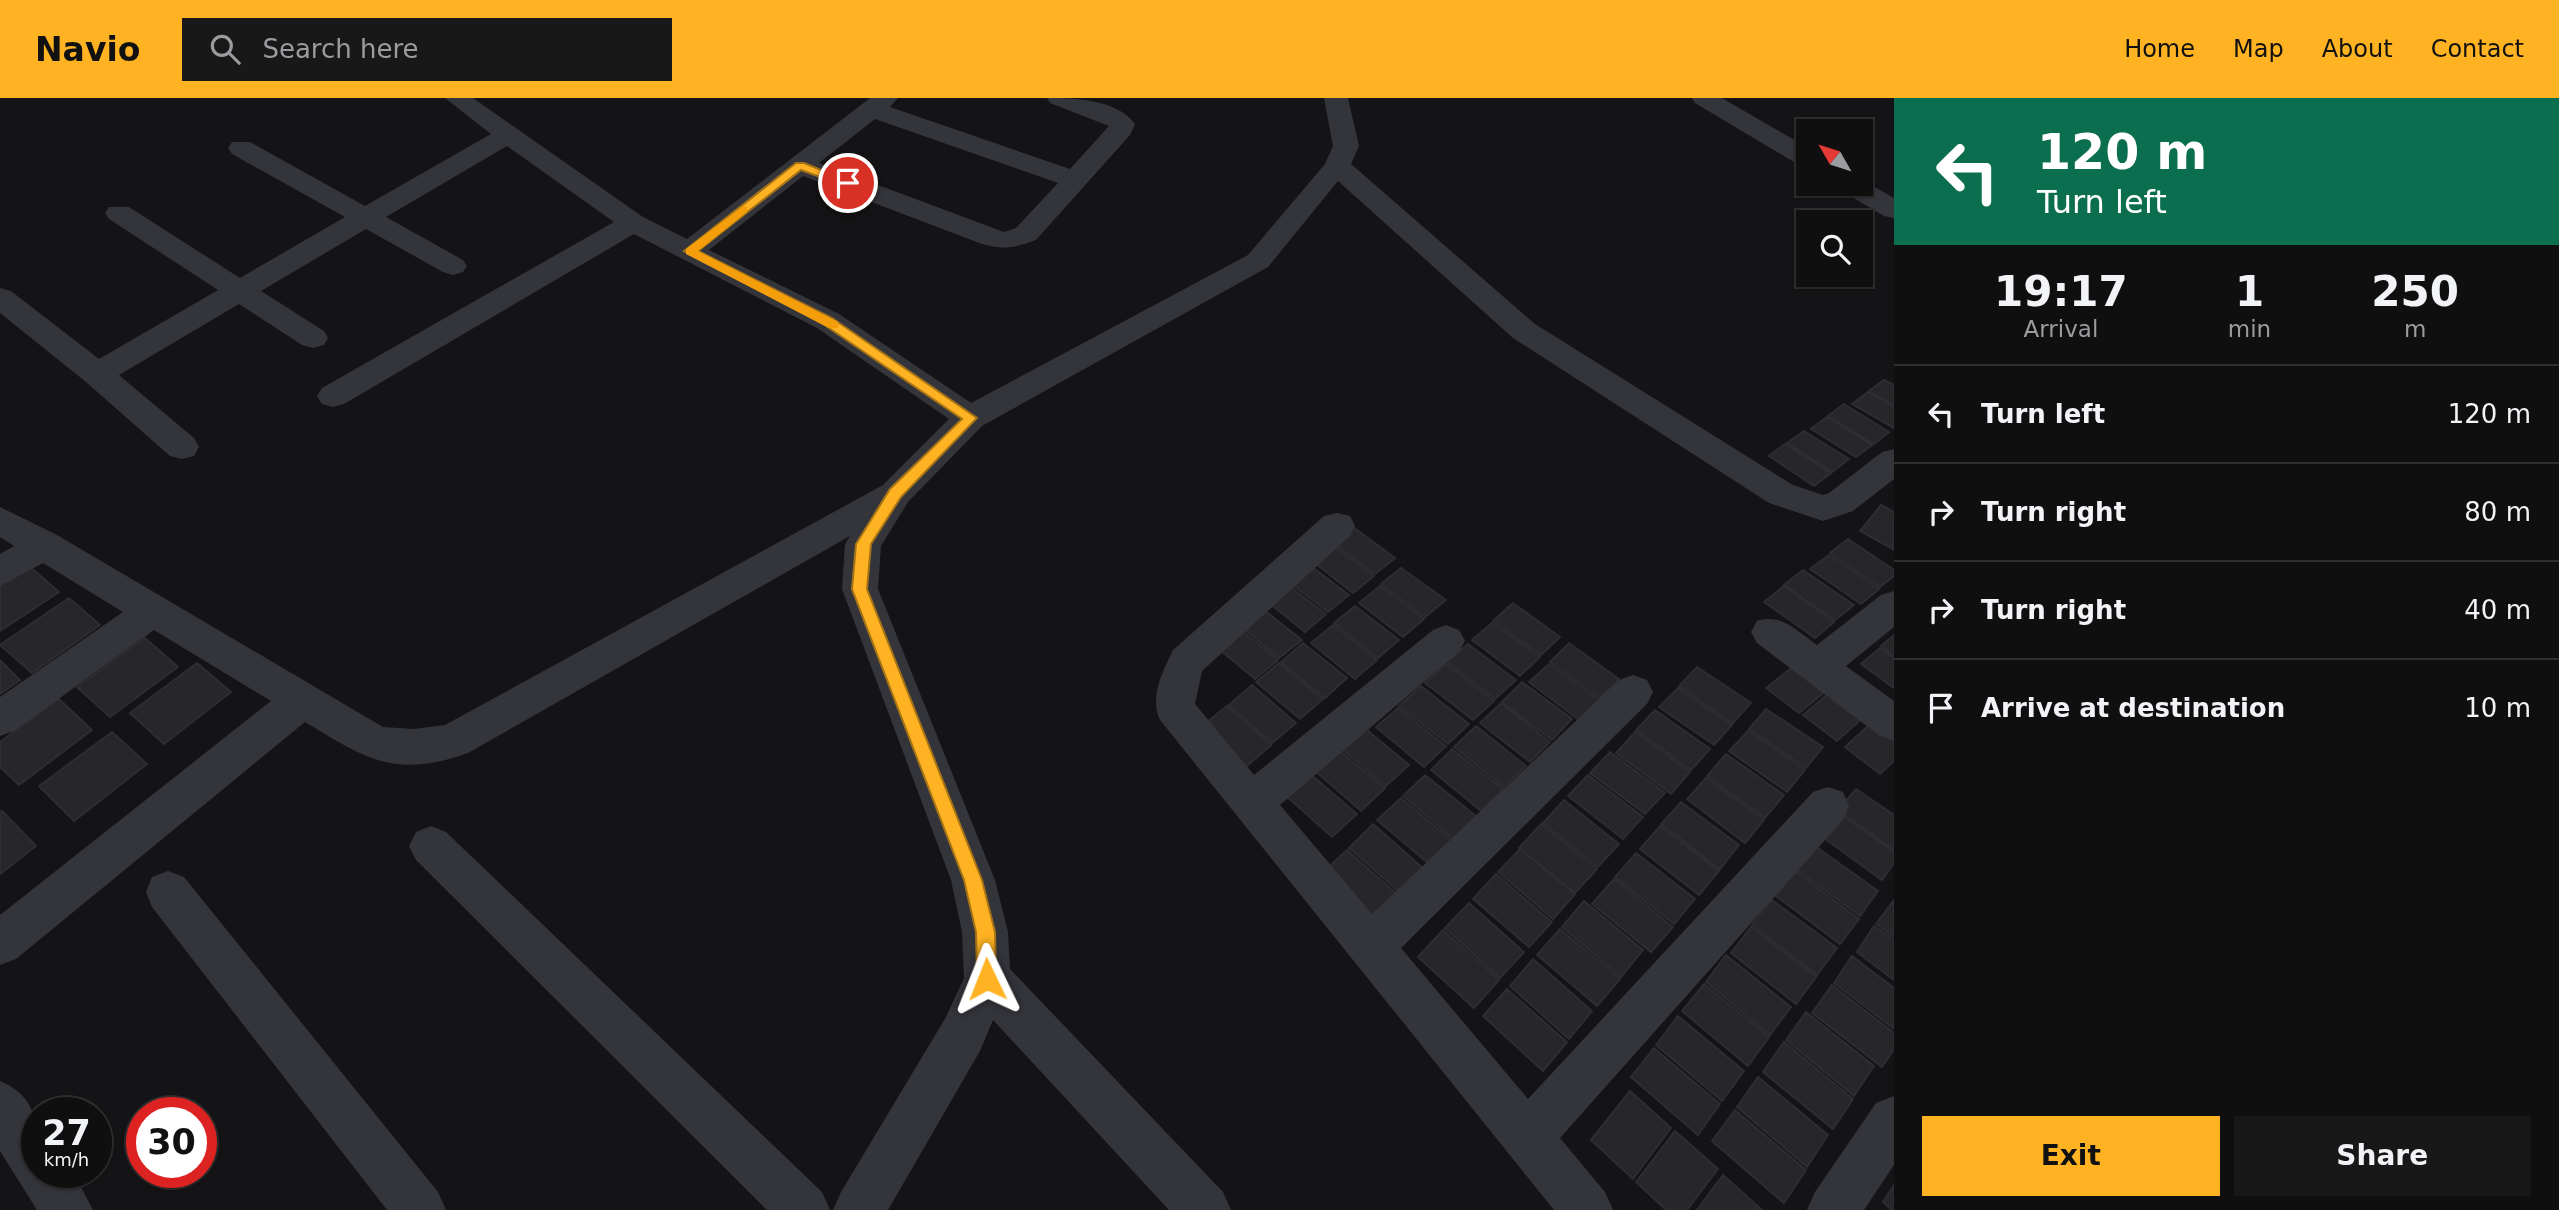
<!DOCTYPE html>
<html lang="en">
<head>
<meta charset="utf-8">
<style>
	:root { --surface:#0f0f10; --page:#181819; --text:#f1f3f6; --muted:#9b9c9f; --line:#2f2f30; --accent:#ffb222 }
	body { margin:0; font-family:"DejaVu Sans",sans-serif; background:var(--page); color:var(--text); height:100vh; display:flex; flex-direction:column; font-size:26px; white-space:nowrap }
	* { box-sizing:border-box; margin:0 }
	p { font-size:23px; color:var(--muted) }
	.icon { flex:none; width:38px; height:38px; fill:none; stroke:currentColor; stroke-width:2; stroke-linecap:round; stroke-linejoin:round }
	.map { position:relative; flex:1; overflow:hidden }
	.panel { display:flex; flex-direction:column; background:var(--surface); width:665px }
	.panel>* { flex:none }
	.banner { background:#0b6e4f; color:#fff; overflow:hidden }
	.needle { width:46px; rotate:309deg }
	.controls { position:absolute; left:1796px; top:21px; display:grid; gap:14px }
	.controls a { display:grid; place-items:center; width:77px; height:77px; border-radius:0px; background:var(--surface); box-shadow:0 2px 5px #0004,0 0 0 2px var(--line); font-size:35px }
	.speed { position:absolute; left:21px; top:999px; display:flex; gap:14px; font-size:35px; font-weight:700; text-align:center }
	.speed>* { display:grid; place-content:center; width:91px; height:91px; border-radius:50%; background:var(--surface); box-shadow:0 2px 5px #0004,0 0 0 2px var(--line); line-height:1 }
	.speed small { font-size:18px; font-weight:400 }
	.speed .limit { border:10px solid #d22; background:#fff; color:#111 }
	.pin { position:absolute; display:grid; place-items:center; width:60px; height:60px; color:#fff; margin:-30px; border:4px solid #fff; border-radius:50%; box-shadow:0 2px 7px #0007 }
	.me { position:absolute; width:77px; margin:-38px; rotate:358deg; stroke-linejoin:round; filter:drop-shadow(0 0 5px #0008) }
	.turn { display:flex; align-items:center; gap:24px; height:147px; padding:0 28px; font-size:32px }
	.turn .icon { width:91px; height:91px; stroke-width:2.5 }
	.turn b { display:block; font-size:49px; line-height:60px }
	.eta { display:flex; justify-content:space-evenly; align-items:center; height:119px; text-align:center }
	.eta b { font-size:42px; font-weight:700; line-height:49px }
	.cta { display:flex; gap:14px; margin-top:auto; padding:14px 28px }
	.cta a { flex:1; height:80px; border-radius:0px; background:var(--accent); color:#111; font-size:28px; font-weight:700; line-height:80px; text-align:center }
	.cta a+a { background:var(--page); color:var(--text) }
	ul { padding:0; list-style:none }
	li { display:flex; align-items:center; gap:21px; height:98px; padding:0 28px; border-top:2px solid var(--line) }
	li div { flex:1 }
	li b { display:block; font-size:26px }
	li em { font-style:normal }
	header { display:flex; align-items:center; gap:42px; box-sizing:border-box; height:98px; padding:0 35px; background:var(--accent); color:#111 }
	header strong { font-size:33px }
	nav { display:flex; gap:38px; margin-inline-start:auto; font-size:24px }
	.search { width:490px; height:63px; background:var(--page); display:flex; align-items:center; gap:18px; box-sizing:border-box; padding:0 24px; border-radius:0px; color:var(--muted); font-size:26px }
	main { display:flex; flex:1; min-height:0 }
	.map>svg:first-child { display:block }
	.building { fill:#27272a; stroke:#2d2d32; stroke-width:2 }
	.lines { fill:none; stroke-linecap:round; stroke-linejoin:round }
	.minor { fill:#34353b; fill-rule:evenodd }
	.route { fill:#ffb222; stroke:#a67416; stroke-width:2 }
	.slow { fill:#f59e0b }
</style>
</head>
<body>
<header>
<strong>Navio</strong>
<div class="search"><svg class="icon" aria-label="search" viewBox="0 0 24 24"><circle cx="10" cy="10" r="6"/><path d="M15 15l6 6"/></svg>Search here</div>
<nav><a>Home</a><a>Map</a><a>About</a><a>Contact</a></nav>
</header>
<main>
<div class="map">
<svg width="1894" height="1112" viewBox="0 0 1894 1112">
	<rect width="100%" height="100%" fill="#141416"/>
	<!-- building -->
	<path class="building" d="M 1884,282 L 1894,287 L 1894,308 L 1869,293 Z
		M 1868,294 L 1894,309 L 1894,330 L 1852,306 Z
		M 1844,306 L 1889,334 L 1874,346 L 1828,318 Z
		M 1827,319 L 1872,347 L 1856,359 L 1811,331 Z
		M 1804,333 L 1849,361 L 1832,374 L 1787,345 Z
		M 1785,346 L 1831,375 L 1814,388 L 1769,358 Z
		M 1881,407 L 1894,414 L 1893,451 L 1860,433 Z
		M 1353,429 L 1395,460 L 1375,476 L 1333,445 Z
		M 1848,441 L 1894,472 L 1894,478 L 1880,489 L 1830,455 Z
		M 1332,447 L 1374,478 L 1353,495 L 1311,462 Z
		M 1829,457 L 1879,491 L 1861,506 L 1810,471 Z
		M 1307,465 L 1349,497 L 1328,514 L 1286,482 Z
		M 29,468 L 59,494 L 0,533 L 0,487 Z
		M 1401,470 L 1446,502 L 1425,519 L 1381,486 Z
		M 1803,472 L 1854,507 L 1835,522 L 1784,487 Z
		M 1284,484 L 1326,516 L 1305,534 L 1263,500 Z
		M 1380,488 L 1424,521 L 1403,539 L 1359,505 Z
		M 1784,488 L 1834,524 L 1815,540 L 1764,504 Z
		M 69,500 L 100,527 L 32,575 L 0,547 Z
		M 1513,505 L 1560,539 L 1541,557 L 1493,523 Z
		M 1259,508 L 1302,542 L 1279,560 L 1238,526 Z
		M 1355,508 L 1399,542 L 1378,560 L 1334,525 Z
		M 1492,525 L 1540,559 L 1520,578 L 1472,542 Z
		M 1333,527 L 1377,562 L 1355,581 L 1311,545 Z
		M 1236,528 L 1278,562 L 1255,581 L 1213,546 Z
		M 1894,537 L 1894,558 L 1881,548 Z
		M 145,540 L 178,569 L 110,619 L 77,589 Z
		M 1303,545 L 1347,580 L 1325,600 L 1281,564 Z
		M 1569,545 L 1619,581 L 1600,600 L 1550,564 Z
		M 1468,546 L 1516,582 L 1495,601 L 1447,564 Z
		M 1880,550 L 1894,560 L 1894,590 L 1861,566 Z
		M 0,562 L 20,582 L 0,596 Z
		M 1799,564 L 1832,588 L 1799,615 L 1766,590 Z
		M 197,565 L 231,594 L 164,646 L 130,615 Z
		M 1279,565 L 1323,601 L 1300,621 L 1256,584 Z
		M 1446,566 L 1494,603 L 1473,622 L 1425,585 Z
		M 1549,566 L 1599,602 L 1579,622 L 1529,584 Z
		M 1697,569 L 1751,605 L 1733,625 L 1679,588 Z
		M 1522,584 L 1572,621 L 1552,642 L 1502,604 Z
		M 1252,587 L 1296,625 L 1272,645 L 1229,607 Z
		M 1421,588 L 1469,626 L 1448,646 L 1399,608 Z
		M 1678,590 L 1732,627 L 1714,647 L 1659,609 Z
		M 1835,590 L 1868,615 L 1837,643 L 1803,617 Z
		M 59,601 L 92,632 L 19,687 L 0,669 L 0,644 Z
		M 1501,605 L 1550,644 L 1530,664 L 1480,625 Z
		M 1227,608 L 1271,647 L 1247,668 L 1202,628 Z
		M 1398,610 L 1446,648 L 1424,669 L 1376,629 Z
		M 1766,611 L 1823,649 L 1806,670 L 1749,631 Z
		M 1655,612 L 1710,651 L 1691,672 L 1636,632 Z
		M 1877,620 L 1894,633 L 1894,663 L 1880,676 L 1845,649 Z
		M 1361,627 L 1409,667 L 1386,688 L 1338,648 Z
		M 1476,628 L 1526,668 L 1504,689 L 1454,649 Z
		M 1748,633 L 1805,672 L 1787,694 L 1729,653 Z
		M 112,634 L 147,666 L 74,723 L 39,688 Z
		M 1635,634 L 1690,674 L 1671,696 L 1616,655 Z
		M 1336,650 L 1385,690 L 1361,713 L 1313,671 Z
		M 1452,651 L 1503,691 L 1481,713 L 1431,672 Z
		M 1610,654 L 1665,695 L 1645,716 L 1590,675 Z
		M 1726,656 L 1784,697 L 1765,720 L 1707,678 Z
		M 1308,674 L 1357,716 L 1332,739 L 1284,696 Z
		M 1425,677 L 1476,718 L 1453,741 L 1403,698 Z
		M 1588,677 L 1643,719 L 1623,741 L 1568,698 Z
		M 1706,680 L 1764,722 L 1745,745 L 1687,701 Z
		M 1856,691 L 1894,717 L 1894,752 L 1838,712 Z
		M 1401,700 L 1452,743 L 1429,766 L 1377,722 Z
		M 1564,702 L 1619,746 L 1598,769 L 1543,725 Z
		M 1681,704 L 1739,747 L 1720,771 L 1661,726 Z
		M 2,713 L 36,748 L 0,776 L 0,715 Z
		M 1837,714 L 1894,754 L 1894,765 L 1882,782 L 1820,737 Z
		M 1373,726 L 1424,771 L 1400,795 L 1349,750 Z
		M 1541,726 L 1597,771 L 1575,795 L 1519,750 Z
		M 1660,728 L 1719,773 L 1699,797 L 1640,751 Z
		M 1815,748 L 1878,793 L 1860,818 L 1796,771 Z
		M 1520,751 L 1575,796 L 1553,821 L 1498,774 Z
		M 1347,752 L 1398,797 L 1374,822 L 1322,775 Z
		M 1636,755 L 1695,801 L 1674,826 L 1615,779 Z
		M 1795,773 L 1859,821 L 1840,846 L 1776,798 Z
		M 1496,776 L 1552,824 L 1529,849 L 1473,801 Z
		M 1614,781 L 1673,829 L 1651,854 L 1592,806 Z
		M 1772,802 L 1837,850 L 1817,877 L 1752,827 Z
		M 1894,802 L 1894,839 L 1876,826 Z
		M 1584,803 L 1643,852 L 1621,879 L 1562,829 Z
		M 1469,805 L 1524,854 L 1500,880 L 1445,830 Z
		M 1874,828 L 1894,842 L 1894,882 L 1857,854 Z
		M 1751,829 L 1816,879 L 1796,906 L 1731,855 Z
		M 1560,831 L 1620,881 L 1597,908 L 1537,857 Z
		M 1443,832 L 1499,882 L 1474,910 L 1418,859 Z
		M 1726,857 L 1791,909 L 1770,937 L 1706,884 Z
		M 1852,858 L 1894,890 L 1894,931 L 1834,885 Z
		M 1533,861 L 1592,913 L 1569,941 L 1510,888 Z
		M 1704,886 L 1769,939 L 1748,968 L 1682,913 Z
		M 1832,887 L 1894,935 L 1894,951 L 1882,969 L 1812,915 Z
		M 1507,891 L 1567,944 L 1543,973 L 1483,918 Z
		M 1806,914 L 1874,968 L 1854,998 L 1786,942 Z
		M 1678,918 L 1744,973 L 1722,1003 L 1656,947 Z
		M 1784,944 L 1853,1001 L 1833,1031 L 1763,974 Z
		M 1654,950 L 1720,1006 L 1698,1037 L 1631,979 Z
		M 1758,979 L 1828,1037 L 1807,1069 L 1737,1009 Z
		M 1630,993 L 1671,1030 L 1633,1081 L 1591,1042 Z
		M 1735,1012 L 1806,1072 L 1784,1105 L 1712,1043 Z
		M 1675,1033 L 1718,1071 L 1687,1112 L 1666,1112 L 1636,1084 Z
		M 1723,1077 L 1762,1112 L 1697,1112 Z
		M 1894,1087 L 1894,1112 L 1892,1112 L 1883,1104 Z"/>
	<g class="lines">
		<!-- minor -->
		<path class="minor" d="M 445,0 L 473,0 L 643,119 L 687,141 L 870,0 L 898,0 L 890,9 L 1070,71 L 1109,28 L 1050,5 L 1047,0 C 1074,0 1117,1 1135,26 L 1130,37 L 1036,142 C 1013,150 1006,152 982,146 L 803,78 L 709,152 L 839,216 L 971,305 L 1248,157 L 1325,66 L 1333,48 L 1324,0 L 1348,0 L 1359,48 L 1351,66 L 1535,226 L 1793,387 L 1823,397 L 1829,395 L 1882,354 L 1894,351 L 1894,381 L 1853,413 L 1823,423 L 1769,405 L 1513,240 L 1338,83 L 1268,169 L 982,328 L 908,404 L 881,448 L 878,491 L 995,782 L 1008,834 L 1010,871 L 1223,1094 L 1231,1112 L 1169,1112 L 993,922 L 980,953 L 888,1112 L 833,1112 L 841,1094 L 946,919 L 964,880 L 962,834 L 951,782 L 842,491 L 845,446 L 850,438 L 468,655 C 395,681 366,661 305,624 L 16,861 L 0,867 L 0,817 L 271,603 L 154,532 L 14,633 L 0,638 L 0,599 L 123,514 L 43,465 L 0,488 L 0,456 L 14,448 L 0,439 L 0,409 L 57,437 L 383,629 L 414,631 L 445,627 L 883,387 L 949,321 L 817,230 L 634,136 L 344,306 L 333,309 L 322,306 L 317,298 L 322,290 L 614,124 L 507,48 L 386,119 L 463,162 L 467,168 L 463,174 L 453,177 L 443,174 L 366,131 L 261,193 L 324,233 L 328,240 L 324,247 L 313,250 L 302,247 L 239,206 L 119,277 L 194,340 L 199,349 L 194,358 L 182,361 L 170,358 L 86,284 L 0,215 L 0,190 L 11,193 L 99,261 L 218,192 L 109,121 L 105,115 L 109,109 L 129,109 L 240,180 L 345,119 L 232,56 L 228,50 L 232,44 L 250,44 L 365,108 L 491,36 ZM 875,21 L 1058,85 L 1016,130 L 1004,134 L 819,65 Z
			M 1692,0 L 1722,0 L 1808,50 L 1808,69 L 1799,67 L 1695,5 Z
			M 1860,81 L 1894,100 L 1894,120 L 1884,118 L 1840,92 L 1837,86 L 1860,86 Z
			M 1337,415 L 1350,418 L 1355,428 L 1350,438 L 1202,573 L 1195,606 L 1254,677 L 1433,532 L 1446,527 L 1459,532 L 1465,543 L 1459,554 L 1280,707 L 1372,816 L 1619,582 L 1633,577 L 1647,582 L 1653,594 L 1647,606 L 1401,850 L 1528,1001 L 1813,694 L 1828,689 L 1843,694 L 1849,708 L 1843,722 L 1560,1040 L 1605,1094 L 1613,1112 L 1554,1112 L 1160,622 C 1149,599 1163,573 1173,552 L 1324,418 Z
			M 1894,493 L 1894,529 L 1846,568 L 1894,603 L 1894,643 L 1880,638 L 1757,545 L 1751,534 L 1757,523 C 1781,515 1797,533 1817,547 L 1881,497 Z
			M 431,728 L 446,734 L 822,1094 L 830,1112 L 767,1112 L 416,762 L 409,748 L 416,734 Z
			M 168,773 L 184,779 L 438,1094 L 446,1112 L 387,1112 L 152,809 L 146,794 L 152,779 Z
			M 0,983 C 43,1001 37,1035 37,1074 L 73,1074 L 93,1112 L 37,1112 L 0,1053 Z
			M 1894,998 L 1894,1067 L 1864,1112 L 1807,1112 L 1815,1094 L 1876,1005 Z"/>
	</g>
	<!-- route -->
	<path class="route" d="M 796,65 L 804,65 L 853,85 L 844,88 L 801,72 L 698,153 L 832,220 L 977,320 L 901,399 L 871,446 L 867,491 L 982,782 L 995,834 L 996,881 L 994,888 L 987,891 L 980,888 L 977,881 L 976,834 L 964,782 L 852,491 L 856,446 L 890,391 L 962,321 L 823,226 L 684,153 Z"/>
	<!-- slow -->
	<path class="slow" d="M 743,108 L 747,109 L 747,114 L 698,153 L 838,224 L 838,230 L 829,230 L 686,156 L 686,151 Z"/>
</svg>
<div class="controls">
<a><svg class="needle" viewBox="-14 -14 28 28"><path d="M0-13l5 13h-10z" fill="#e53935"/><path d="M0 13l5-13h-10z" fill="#9b9c9f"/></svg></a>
<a><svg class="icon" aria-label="search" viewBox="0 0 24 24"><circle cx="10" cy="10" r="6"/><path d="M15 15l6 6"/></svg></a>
</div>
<div class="speed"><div>27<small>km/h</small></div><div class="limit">30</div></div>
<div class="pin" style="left:848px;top:85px;background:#d93025"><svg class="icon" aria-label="arrive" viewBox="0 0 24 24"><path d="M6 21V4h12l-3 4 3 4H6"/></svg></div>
<svg class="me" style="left:987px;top:881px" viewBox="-20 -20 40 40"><path d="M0-17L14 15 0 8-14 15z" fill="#ffb222" stroke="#fff" stroke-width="4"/></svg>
</div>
<section class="panel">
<div class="banner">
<div class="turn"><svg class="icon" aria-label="left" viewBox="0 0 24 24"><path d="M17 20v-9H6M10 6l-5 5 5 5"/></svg><div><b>120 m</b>Turn left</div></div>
</div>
<div class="eta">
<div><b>19:17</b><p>Arrival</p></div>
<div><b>1</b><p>min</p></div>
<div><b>250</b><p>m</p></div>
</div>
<ul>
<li><svg class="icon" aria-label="left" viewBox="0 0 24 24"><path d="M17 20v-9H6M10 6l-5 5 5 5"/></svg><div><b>Turn left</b></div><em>120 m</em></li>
<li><svg class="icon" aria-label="right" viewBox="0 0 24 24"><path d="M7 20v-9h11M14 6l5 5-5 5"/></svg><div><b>Turn right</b></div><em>80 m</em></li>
<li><svg class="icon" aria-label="right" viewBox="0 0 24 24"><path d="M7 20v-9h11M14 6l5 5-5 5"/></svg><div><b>Turn right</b></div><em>40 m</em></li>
<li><svg class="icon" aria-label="arrive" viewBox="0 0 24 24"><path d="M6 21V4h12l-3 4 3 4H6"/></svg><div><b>Arrive at destination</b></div><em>10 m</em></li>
</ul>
<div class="cta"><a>Exit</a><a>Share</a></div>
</section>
</main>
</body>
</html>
